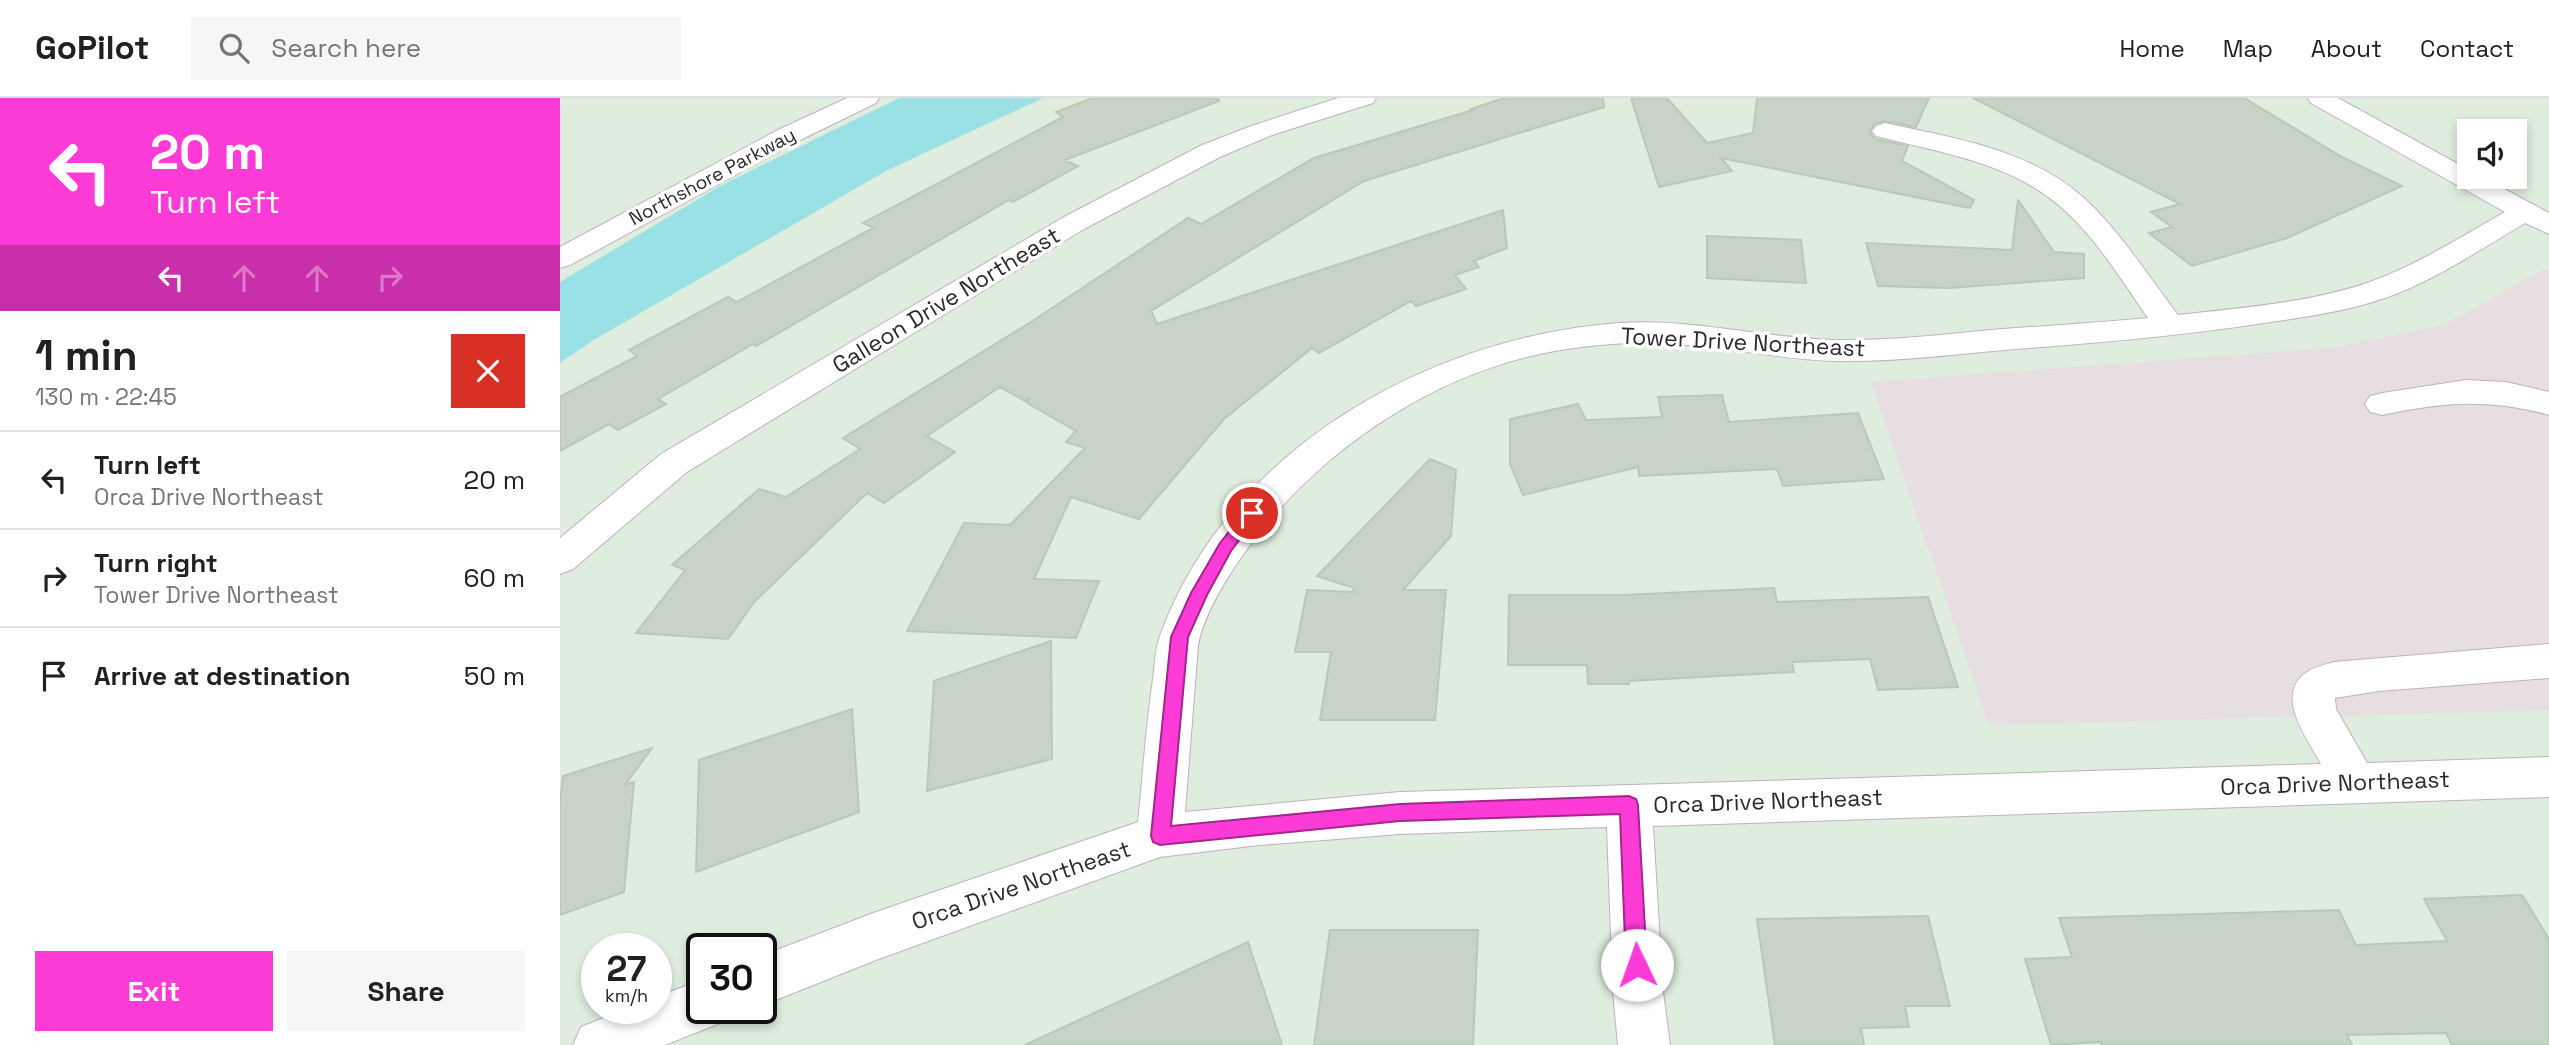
<!DOCTYPE html>
<html lang="en">
<head>
<meta charset="utf-8">
<style>
	:root { --surface:#fff; --page:#f6f6f6; --text:#202124; --muted:#757577; --line:#e0e0e0; --accent:#fd3bd6 }
	body { margin:0; font-family:"Space Grotesk",sans-serif; background:var(--page); color:var(--text); height:100vh; display:flex; flex-direction:column; font-size:26px; white-space:nowrap }
	* { box-sizing:border-box; margin:0 }
	p { font-size:23px; color:var(--muted) }
	.icon { flex:none; width:38px; height:38px; fill:none; stroke:currentColor; stroke-width:2; stroke-linecap:round; stroke-linejoin:round }
	.map { position:relative; flex:1; overflow:hidden }
	.details { display:flex; flex-direction:column; background:var(--surface); width:560px }
	.details>* { flex:none }
	.hud { background:#fd3bd6; color:#fff; overflow:hidden }
	.controls { position:absolute; left:1897px; top:21px; display:grid; gap:14px }
	.controls a { display:grid; place-items:center; width:70px; height:70px; border-radius:0px; background:var(--surface); box-shadow:0 4px 10px #0003; font-size:35px }
	.speed { position:absolute; left:21px; top:835px; display:flex; gap:14px; font-size:35px; font-weight:700; text-align:center }
	.speed>* { display:grid; place-content:center; width:91px; height:91px; border-radius:50%; background:var(--surface); box-shadow:0 4px 10px #0003; line-height:1 }
	.speed small { font-size:18px; font-weight:400 }
	.speed .limit { border:4px solid #111; border-radius:10px; background:#fff; color:#111 }
	.pin { position:absolute; display:grid; place-items:center; width:60px; height:60px; color:#fff; margin:-30px; border:4px solid #fff; border-radius:50%; box-shadow:0 2px 7px #0007 }
	.me { position:absolute; width:77px; margin:-38px; rotate:357deg; stroke-linejoin:round; filter:drop-shadow(0 0 5px #0008) }
	.turn { display:flex; align-items:center; gap:24px; height:147px; padding:0 35px; font-size:32px }
	.turn .icon { width:91px; height:91px; stroke-width:2.5 }
	.turn b { display:block; font-size:49px; line-height:60px }
	.lanes { display:flex; align-items:center; height:66px; padding:0 35px; background:#0003; justify-content:center; gap:35px; direction:ltr }
	.lanes .off { opacity:.35 }
	.round { display:grid; place-items:center; flex:none; width:74px; height:74px; border-radius:0px; background:var(--page) }
	.overview { display:flex; align-items:center; justify-content:space-between; height:119px; padding:0 35px }
	h1 { font-size:42px; font-weight:800; line-height:52px }
	.primary-button { display:flex; gap:14px; margin-top:auto; padding:14px 35px }
	.primary-button a { flex:1; height:80px; border-radius:0px; background:var(--accent); color:#fff; font-size:28px; font-weight:800; line-height:80px; text-align:center }
	.primary-button a+a { background:var(--page); color:var(--text) }
	ul { padding:0; list-style:none }
	li { display:flex; align-items:center; gap:21px; height:98px; padding:0 35px; border-top:2px solid var(--line) }
	li div { flex:1 }
	li b { display:block; font-size:26px }
	li em { font-style:normal }
	header { display:flex; align-items:center; gap:42px; box-sizing:border-box; height:98px; padding:0 35px; background:var(--surface); border-bottom:2px solid var(--line) }
	header strong { font-size:33px }
	nav { display:flex; gap:38px; margin-inline-start:auto; font-size:24px }
	.search { width:490px; height:63px; background:var(--page); display:flex; align-items:center; gap:18px; box-sizing:border-box; padding:0 24px; border-radius:0px; color:var(--muted); font-size:26px }
	main { display:flex; flex:1; min-height:0 }
	.map>svg:first-child { display:block }
	.industrial { fill:#e6dee1 }
	.green { fill:#99e1e5 }
	.building { fill:#c6d3c6; stroke:#b7c9b7; stroke-width:2 }
	.lines { fill:none; stroke-linecap:round; stroke-linejoin:round }
	.minor-casing { stroke:#bfb1bd; stroke-width:2 }
	.minor { fill:#fff; fill-rule:evenodd }
	.route { fill:#fd3bd6; stroke:#a4268b; stroke-width:2 }
	.labels { text-anchor:middle; stroke-width:7; stroke-linejoin:round; paint-order:stroke }
	.far-street-label { font-size:19px; fill:#2b2b2b; stroke:#fff }
	.street-label { font-size:23px; fill:#2b2b2b; stroke:#fff }
</style>
</head>
<body>
<header>
<strong>GoPilot</strong>
<div class="search"><svg class="icon" aria-label="search" viewBox="0 0 24 24"><circle cx="10" cy="10" r="6"/><path d="M15 15l6 6"/></svg>Search here</div>
<nav><a>Home</a><a>Map</a><a>About</a><a>Contact</a></nav>
</header>
<main>
<section class="details">
<div class="hud">
<div class="turn"><svg class="icon" aria-label="left" viewBox="0 0 24 24"><path d="M17 20v-9H6M10 6l-5 5 5 5"/></svg><div><b>20 m</b>Turn left</div></div>
<div class="lanes"><svg class="icon" aria-label="left" viewBox="0 0 24 24"><path d="M17 20v-9H6M10 6l-5 5 5 5"/></svg><svg class="icon off" aria-label="ahead" viewBox="0 0 24 24"><path d="M12 20V5M6 11l6-6 6 6"/></svg><svg class="icon off" aria-label="ahead" viewBox="0 0 24 24"><path d="M12 20V5M6 11l6-6 6 6"/></svg><svg class="icon off" aria-label="right" viewBox="0 0 24 24"><path d="M7 20v-9h11M14 6l5 5-5 5"/></svg></div>
</div>
<div class="overview"><div><h1>1 min</h1><p>130 m · 22:45</p></div><a class="round" style="background:#d93025;color:#fff"><svg class="icon" aria-label="close" viewBox="0 0 24 24"><path d="M6 6l12 12M18 6L6 18"/></svg></a></div>
<ul>
<li><svg class="icon" aria-label="left" viewBox="0 0 24 24"><path d="M17 20v-9H6M10 6l-5 5 5 5"/></svg><div><b>Turn left</b><p>Orca Drive Northeast</p></div><em>20 m</em></li>
<li><svg class="icon" aria-label="right" viewBox="0 0 24 24"><path d="M7 20v-9h11M14 6l5 5-5 5"/></svg><div><b>Turn right</b><p>Tower Drive Northeast</p></div><em>60 m</em></li>
<li><svg class="icon" aria-label="arrive" viewBox="0 0 24 24"><path d="M6 21V4h12l-3 4 3 4H6"/></svg><div><b>Arrive at destination</b></div><em>50 m</em></li>
</ul>
<div class="primary-button"><a>Exit</a><a>Share</a></div>
</section>
<div class="map">
<svg width="1989" height="947" viewBox="0 0 1989 947">
	<rect width="100%" height="100%" fill="#deeddd"/>
	<!-- industrial -->
	<path class="industrial" d="M 1989,171 L 1989,612 L 1429,627 L 1311,284 L 1773,250 L 1886,226 L 1977,175 Z"/>
	<!-- green -->
	<path class="green" d="M 339,0 L 483,0 L 326,73 L 32,243 L 0,265 L 0,184 L 160,88 Z"/>
	<!-- building -->
	<path class="building" d="M 533,0 L 658,0 L 659,3 L 505,62 L 518,68 L 453,104 L 449,102 L 196,248 L 193,246 L 98,301 L 106,306 L 58,332 L 49,326 L 0,353 L 0,299 L 77,258 L 69,252 L 168,199 L 177,204 L 313,130 L 303,125 L 503,19 L 496,14 Z
		M 944,0 L 1043,0 L 1044,9 L 804,83 L 591,213 L 597,226 L 943,112 L 947,150 L 914,163 L 919,169 L 895,177 L 906,191 L 856,208 L 851,203 L 759,255 L 752,250 L 664,321 L 579,421 L 511,399 L 474,481 L 539,483 L 516,540 L 347,533 L 404,425 L 450,427 L 525,350 L 506,344 L 516,333 L 467,305 L 470,300 L 465,303 L 440,289 L 367,338 L 395,354 L 324,405 L 307,395 L 195,503 L 168,541 L 76,535 L 125,472 L 112,467 L 199,391 L 226,399 L 300,351 L 283,340 L 471,224 L 628,120 L 641,126 L 754,60 L 913,12 L 911,11 Z
		M 1071,0 L 1107,0 L 1147,45 L 1193,35 L 1197,0 L 1369,0 L 1356,29 L 1324,23 L 1314,26 L 1310,35 L 1315,41 L 1348,48 L 1342,63 L 1414,102 L 1410,110 L 1161,60 L 1172,73 L 1099,89 Z
		M 1413,0 L 1684,0 L 1782,59 L 1842,88 L 1727,140 L 1632,168 L 1589,135 L 1612,129 L 1591,114 L 1620,106 Z
		M 1458,102 L 1494,154 L 1524,156 L 1524,180 L 1389,190 L 1318,188 L 1306,145 L 1452,152 Z
		M 1147,138 L 1241,142 L 1246,185 L 1147,180 Z
		M 1162,297 L 1169,324 L 1298,315 L 1324,381 L 1223,388 L 1217,371 L 1079,378 L 1078,369 L 963,397 L 950,366 L 950,321 L 1018,306 L 1026,322 L 1102,319 L 1098,299 Z
		M 870,361 L 896,372 L 891,438 L 843,492 L 886,492 L 875,622 L 760,622 L 771,554 L 735,554 L 747,492 L 793,494 L 794,490 L 757,478 Z
		M 1214,490 L 1217,504 L 1368,499 L 1398,589 L 1318,592 L 1310,561 L 1232,564 L 1234,574 L 1069,583 L 1069,586 L 1028,586 L 1027,567 L 948,567 L 949,497 L 1063,497 Z
		M 491,543 L 492,661 L 367,693 L 374,583 Z
		M 292,611 L 299,714 L 136,774 L 139,662 Z
		M 92,650 L 65,687 L 74,684 L 64,794 L 0,817 L 0,704 L 3,678 Z
		M 1962,797 L 1989,841 L 1989,947 L 1892,947 L 1886,935 L 1787,937 L 1792,947 L 1542,947 L 1541,944 L 1491,947 L 1465,861 L 1512,859 L 1499,820 L 1779,812 L 1796,847 L 1887,843 L 1864,801 Z
		M 1368,818 L 1390,908 L 1345,908 L 1349,929 L 1301,930 L 1304,947 L 1215,947 L 1197,821 Z
		M 770,832 L 918,832 L 913,947 L 754,947 Z
		M 688,844 L 722,947 L 465,947 Z"/>
	<g class="lines">
		<!-- minor casing -->
		<g class="minor-casing">
			<path id="minor" d="M 287,0 L 319,0 L 316,5 L 236,44 L 10,167 L 0,170 L 0,149 L 218,32 Z
				M 778,0 L 816,0 L 813,5 L 712,37 L 660,59 L 524,131 L 127,374 L 13,471 L 0,476 L 0,440 L 101,356 L 504,119 L 642,47 L 694,27 Z
				M 1748,0 L 1778,0 L 1909,72 L 1909,79 L 1922,79 L 1989,115 L 1989,136 L 1965,125 C 1921,151 1877,181 1828,199 C 1788,213 1746,219 1704,225 C 1626,237 1548,244 1468,250 C 1404,255 1340,264 1276,263 C 1214,261 1153,246 1091,245 C 1059,244 1026,248 995,253 C 870,275 751,358 680,461 C 663,486 644,517 638,547 L 625,714 L 840,694 L 1761,666 C 1749,643 1715,600 1744,576 C 1751,570 1764,567 1774,564 L 1989,546 L 1989,580 L 1819,593 L 1775,600 L 1776,611 L 1807,665 L 1989,659 L 1989,699 L 1093,728 L 1103,894 L 1110,947 L 1058,947 L 1053,894 L 1047,729 L 840,736 L 699,747 L 600,759 L 316,862 L 201,908 L 201,858 L 316,814 L 578,724 C 583,676 586,628 593,581 C 595,566 595,550 601,535 C 670,350 869,239 1059,225 C 1131,220 1203,240 1274,242 C 1327,243 1379,237 1431,232 C 1483,228 1536,225 1588,220 C 1562,183 1537,141 1503,111 C 1451,64 1381,55 1316,38 L 1312,33 L 1316,28 L 1325,25 C 1393,40 1470,51 1524,100 C 1561,134 1588,178 1618,217 C 1680,210 1748,205 1807,185 C 1856,168 1900,139 1945,114 L 1751,5 Z
				M 1906,282 L 1946,284 L 1989,294 L 1989,317 C 1928,300 1883,304 1822,317 L 1810,314 L 1805,306 L 1810,298 L 1822,295 Z
				M 142,882 L 142,910 L 166,910 L 160,925 L 105,947 L 13,947 L 21,929 L 68,910 L 96,910 L 96,899 Z"/>
		</g>
		<!-- minor -->
		<use href="#minor" class="minor"/>
	</g>
	<!-- route -->
	<path class="route" d="M 692,409 L 700,415 L 671,453 L 647,497 L 628,539 L 611,728 L 840,706 L 1069,698 L 1076,701 L 1078,707 L 1087,867 L 1084,875 L 1077,878 L 1069,875 L 1066,867 L 1060,716 L 840,723 L 600,747 L 593,744 L 591,738 L 611,539 L 631,495 L 660,445 L 687,411 Z"/>
	<g class="labels">
		<!-- far-street labels -->
		<g class="far-street-label">
			<text transform="translate(152 78) rotate(-28)" y="7">Northshore Parkway</text>
		</g>
		<!-- street labels -->
		<g class="street-label">
			<text transform="translate(386 202) rotate(-31)" y="8">Galleon Drive Northeast</text>
			<text transform="translate(1183 244) rotate(3)" y="8">Tower Drive Northeast</text>
			<text transform="translate(1775 685) rotate(-2)" y="8">Orca Drive Northeast</text>
			<text transform="translate(1208 703) rotate(-2)" y="8">Orca Drive Northeast</text>
			<text transform="translate(461 787) rotate(-19)" y="8">Orca Drive Northeast</text>
		</g>
	</g>
</svg>
<div class="controls">
<a><svg class="icon" aria-label="sound" viewBox="0 0 24 24"><path d="M4 9h4l5-4v14l-5-4H4zM17 9q2 3 0 6"/></svg></a>
</div>
<div class="speed"><div>27<small>km/h</small></div><div class="limit">30</div></div>
<div class="pin" style="left:692px;top:415px;background:#d93025"><svg class="icon" aria-label="arrive" viewBox="0 0 24 24"><path d="M6 21V4h12l-3 4 3 4H6"/></svg></div>
<svg class="me" style="left:1077px;top:867px" viewBox="-20 -20 40 40"><circle r="19" fill="#fff"/><path d="M0-13L10 11 0 6-10 11z" fill="#fd3bd6"/></svg>
</div>
</main>
</body>
</html>
